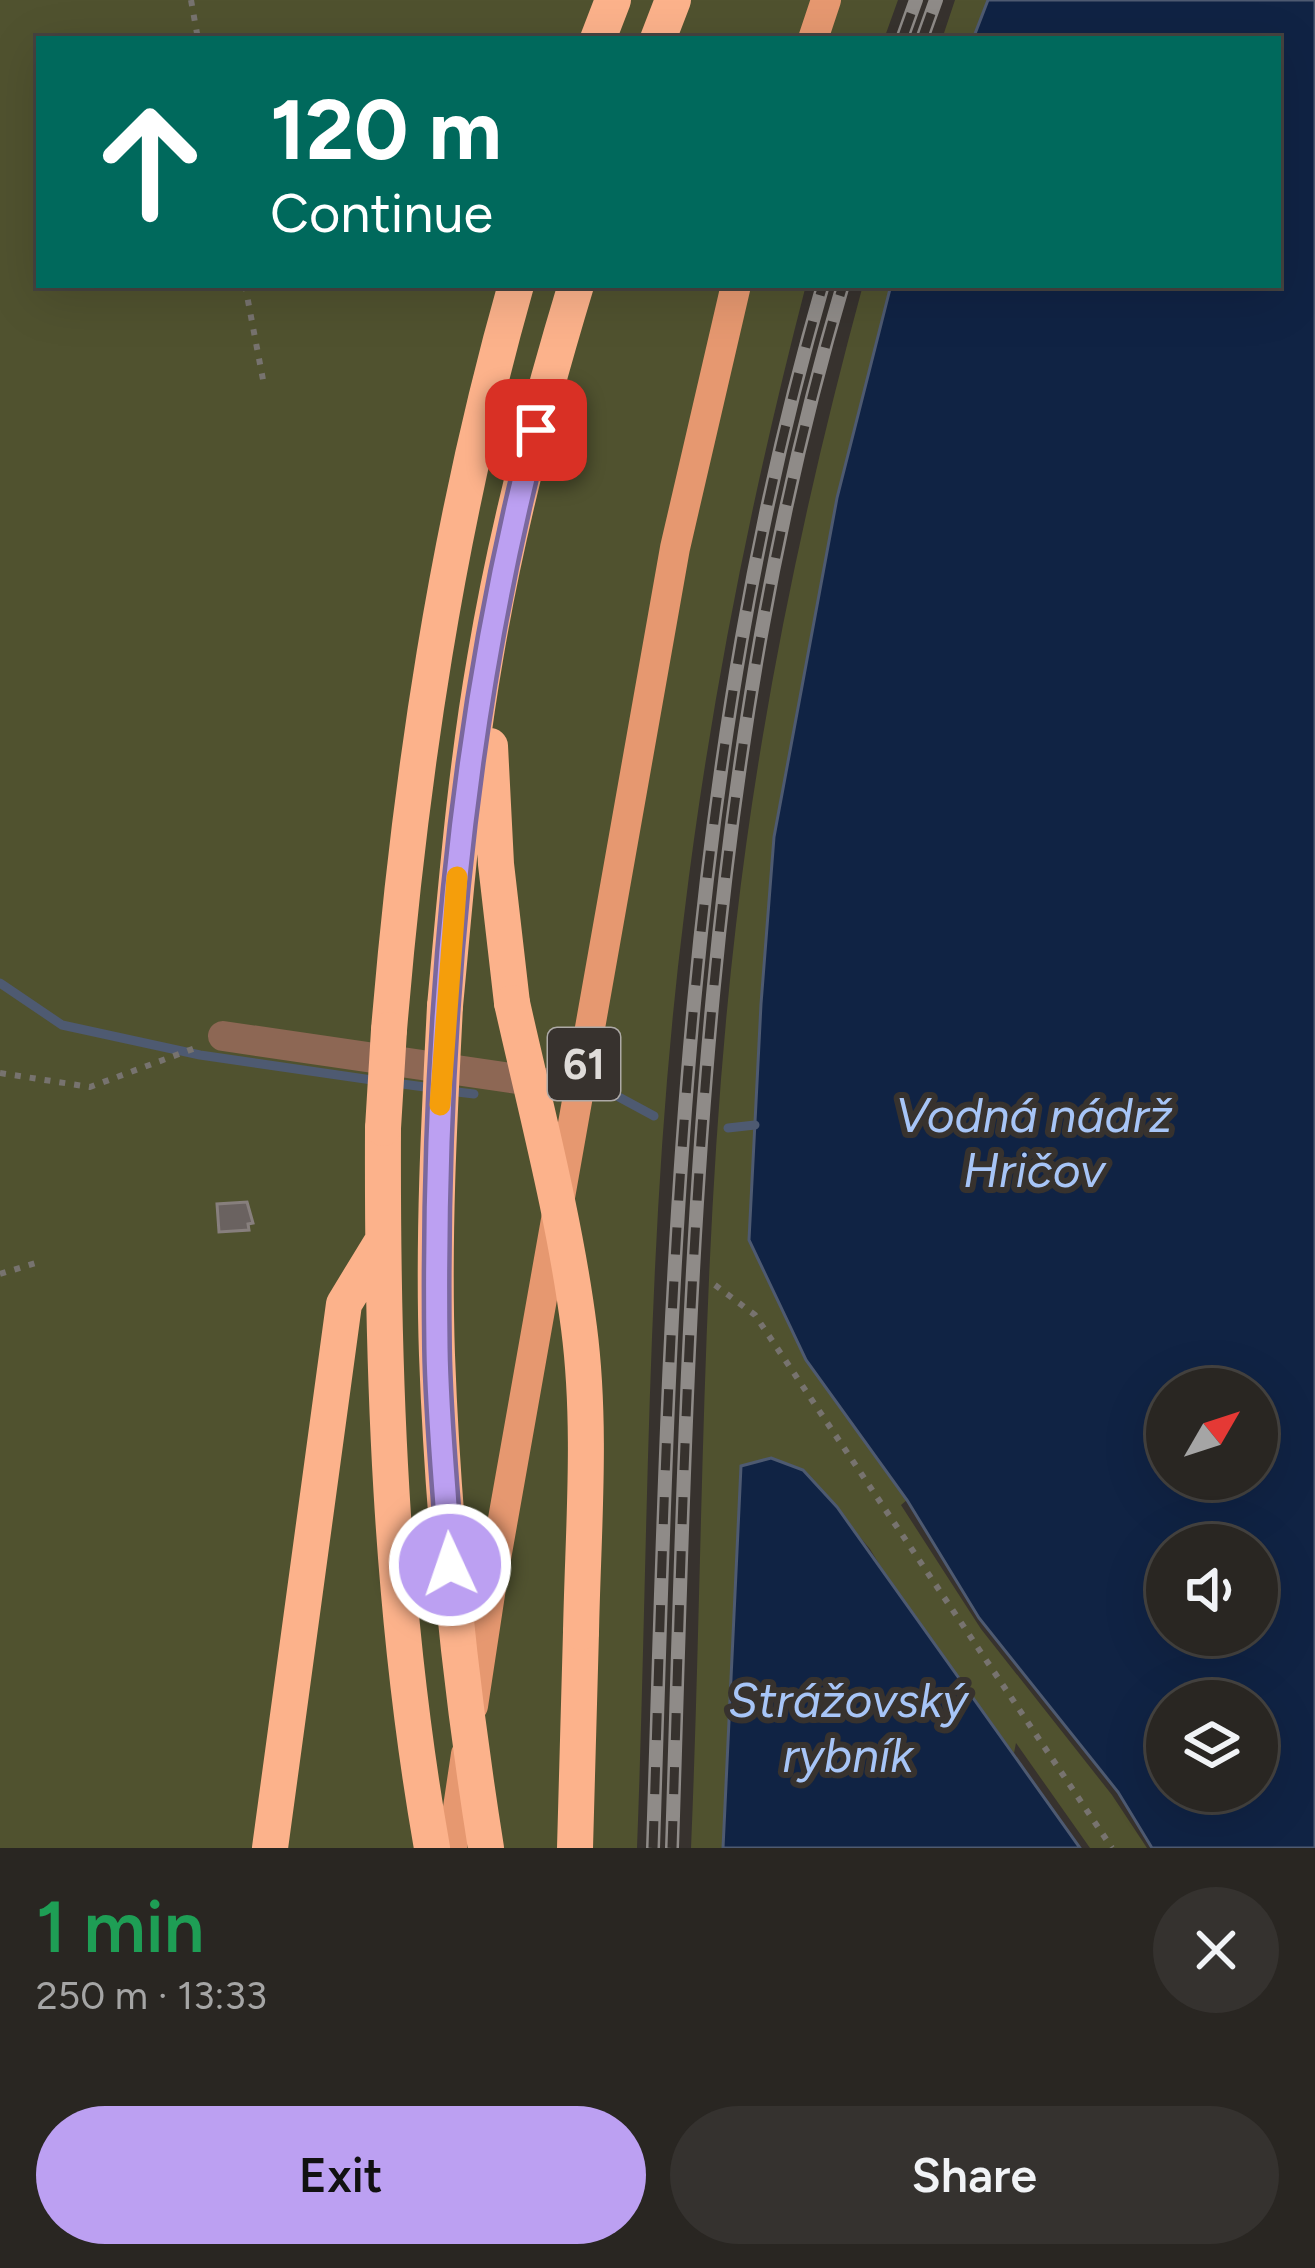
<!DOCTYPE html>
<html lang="en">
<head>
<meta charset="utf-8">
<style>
	:root { --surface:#292622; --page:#35322f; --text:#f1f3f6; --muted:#a5a5a5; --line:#454340; --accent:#bca0f2 }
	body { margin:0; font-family:Figtree,sans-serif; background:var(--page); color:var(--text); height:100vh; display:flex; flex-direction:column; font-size:45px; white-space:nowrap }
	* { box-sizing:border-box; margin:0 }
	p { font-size:39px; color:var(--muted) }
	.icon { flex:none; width:66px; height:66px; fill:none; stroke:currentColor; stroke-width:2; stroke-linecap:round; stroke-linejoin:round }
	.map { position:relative; height:1848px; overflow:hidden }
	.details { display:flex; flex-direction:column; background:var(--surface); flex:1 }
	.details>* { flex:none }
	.hud { position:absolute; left:36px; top:36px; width:1245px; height:252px; border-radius:0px; box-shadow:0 12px 48px #0002,0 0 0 3px var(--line); background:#00695c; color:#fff; overflow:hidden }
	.needle { width:78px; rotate:51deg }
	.fabs { position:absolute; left:1146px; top:1368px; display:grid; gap:24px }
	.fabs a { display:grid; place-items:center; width:132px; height:132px; border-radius:50%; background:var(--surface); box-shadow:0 12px 48px #0002,0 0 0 3px var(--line); font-size:60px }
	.pin { position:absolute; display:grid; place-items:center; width:102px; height:102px; color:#fff; margin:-51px; border-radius:24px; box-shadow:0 6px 18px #0006 }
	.me { position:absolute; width:132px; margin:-66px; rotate:357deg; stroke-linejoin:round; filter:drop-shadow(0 0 9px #0008) }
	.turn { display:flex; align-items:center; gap:42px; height:252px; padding:0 36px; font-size:54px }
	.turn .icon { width:156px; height:156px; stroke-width:2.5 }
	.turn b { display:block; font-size:84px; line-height:102px }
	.round { display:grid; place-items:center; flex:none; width:126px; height:126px; border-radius:63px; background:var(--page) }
	.overview { display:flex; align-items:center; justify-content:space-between; height:204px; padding:0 36px }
	h1 { font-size:72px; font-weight:600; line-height:90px; color:#1e9e55 }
	.button { display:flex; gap:24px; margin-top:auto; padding:24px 36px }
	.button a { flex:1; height:138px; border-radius:72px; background:var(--accent); color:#111; font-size:48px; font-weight:600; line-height:138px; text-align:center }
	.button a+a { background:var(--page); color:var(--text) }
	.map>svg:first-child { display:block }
	.green { fill:#50522f }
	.water { fill:#102344; stroke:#4e5a71; stroke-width:3; fill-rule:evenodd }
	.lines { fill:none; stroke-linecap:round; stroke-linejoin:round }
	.stream { stroke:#4e5a71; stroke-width:9 }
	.building { fill:#6a6260; stroke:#877f7d; stroke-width:3 }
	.path { stroke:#77736f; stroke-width:6; stroke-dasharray:6 9; stroke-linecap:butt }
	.minor { stroke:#8d6754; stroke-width:30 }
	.major { stroke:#e69870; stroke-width:30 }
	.highway { stroke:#fcb28b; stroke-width:36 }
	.rail-casing { stroke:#8f8b88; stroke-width:14 }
	.rail { stroke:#37322e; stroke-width:9; stroke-dasharray:27; stroke-linecap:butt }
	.highway-bridge { stroke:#fcb28b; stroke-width:36 }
	.route-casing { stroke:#7a689d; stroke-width:30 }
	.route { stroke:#bca0f2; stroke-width:21 }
	.slow { stroke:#f59e0b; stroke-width:21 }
	.labels { text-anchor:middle; stroke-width:12; stroke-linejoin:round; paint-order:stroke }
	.shield { fill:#37322e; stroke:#ada9a6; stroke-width:3 }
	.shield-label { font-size:42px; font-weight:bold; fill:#dfdcd9 }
	.water-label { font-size:48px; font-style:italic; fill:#a7c5f7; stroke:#37322e }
</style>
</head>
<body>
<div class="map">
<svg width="1315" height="1848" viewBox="0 0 1315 1848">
	<rect width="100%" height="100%" fill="#37322e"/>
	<!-- green -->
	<path class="green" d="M 0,0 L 898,0 L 884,39 L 39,39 L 39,285 L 806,285 C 752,493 710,702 684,916 C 645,1225 649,1538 637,1848 L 0,1848 Z
		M 955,0 L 988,0 L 973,39 L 942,39 Z
		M 863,285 L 891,285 L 837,498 L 774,837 L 761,1004 L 750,1240 L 907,1500 L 901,1505 L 981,1629 L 1112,1795 L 1147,1848 L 1090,1848 L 1016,1743 L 1014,1753 L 899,1597 L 870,1549 L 803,1470 L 741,1467 L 723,1848 L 691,1848 C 704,1540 700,1231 736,925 C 761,708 806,495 863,285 Z"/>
	<!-- water -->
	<path class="water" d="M 988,0 L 1315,0 L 1315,1848 L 1152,1848 L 1118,1792 L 979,1618 L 907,1500 L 806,1360 L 749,1240 L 761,1004 L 774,837 L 837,498 L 891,285 L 1278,285 L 1278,39 L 973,39 ZM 1167,1389 L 1257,1389 L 1257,1479 L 1167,1479 ZM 1167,1545 L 1257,1545 L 1257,1635 L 1167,1635 ZM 1167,1701 L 1257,1701 L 1257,1791 L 1167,1791 Z
		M 771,1458 L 803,1470 L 837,1507 L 1080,1848 L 723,1848 L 741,1466 Z"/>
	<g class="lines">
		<!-- stream -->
		<path class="stream" d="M 0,983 L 62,1025 L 200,1055 L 379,1081
			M 395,1083 L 432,1088
			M 449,1091 L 474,1094
			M 617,1096 L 654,1116
			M 728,1128 L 755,1125"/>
	</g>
	<!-- building -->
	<path class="building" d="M 247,1202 L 253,1223 L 248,1224 L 249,1230 L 219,1232 L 217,1204 Z"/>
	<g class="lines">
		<!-- path -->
		<path class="path" d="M 191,0 L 198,39
			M 245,285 L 264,385
			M 0,1073 L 90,1087 L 198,1047
			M 0,1274 L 39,1262
			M 715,1285 L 755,1315 L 1112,1848"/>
		<!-- minor -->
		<path class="minor" d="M 223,1036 L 579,1088"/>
		<!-- major -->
		<path class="major" d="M 813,39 L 826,0
			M 473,1706 L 492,1581 L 675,548 L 736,285
			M 452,1848 L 466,1754"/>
		<!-- highway -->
		<path class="highway" d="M 598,39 L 613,0
			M 658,39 L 673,0
			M 490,746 L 496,864 L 512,1003
			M 445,1006 C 456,890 465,774 485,659 C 506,533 539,407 576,285
			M 389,1030 C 410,778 447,528 516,285
			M 383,1128 C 382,1370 390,1610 432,1848
			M 270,1848 L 344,1304 L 383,1240
			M 575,1848 L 581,1632"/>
		<!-- rail casing -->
		<g class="rail-casing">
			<path id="rail" d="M 902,39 L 916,0
				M 922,39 L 936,0
				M 653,1848 C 670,1323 675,794 823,285
				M 672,1848 C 689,1323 692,793 843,285"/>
		</g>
		<!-- rail -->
		<use href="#rail" class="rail"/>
		<!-- highway-bridge -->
		<path class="highway-bridge" d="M 512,1003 C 536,1110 565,1219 579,1328 C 592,1428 583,1531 581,1632
			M 445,1006 C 439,1122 433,1238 437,1355 C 443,1520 460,1685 486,1848
			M 383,1128 L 389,1030"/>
	</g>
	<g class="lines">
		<!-- route casing -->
		<g class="route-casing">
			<path id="route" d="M 450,1565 C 446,1493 438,1420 437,1348 C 433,1040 458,729 536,430"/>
		</g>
		<!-- route -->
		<use href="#route" class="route"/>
		<!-- slow -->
		<path class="slow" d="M 440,1105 L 457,877"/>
	</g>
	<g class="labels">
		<!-- shield labels -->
		<rect class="shield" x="548" y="1028" width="72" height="72" rx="9"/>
		<g class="shield-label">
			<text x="584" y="1079">61</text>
		</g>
		<!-- water labels -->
		<g class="water-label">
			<text x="1034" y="1132">Vodná nádrž<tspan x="1034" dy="55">Hričov</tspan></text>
			<text x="848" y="1717">Strážovský<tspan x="848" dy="55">rybník</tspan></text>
		</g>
	</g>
</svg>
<div class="fabs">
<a><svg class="needle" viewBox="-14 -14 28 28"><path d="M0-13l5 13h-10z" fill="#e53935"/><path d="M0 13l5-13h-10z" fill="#a5a5a5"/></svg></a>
<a><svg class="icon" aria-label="sound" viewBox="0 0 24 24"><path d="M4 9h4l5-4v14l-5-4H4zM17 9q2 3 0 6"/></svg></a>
<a><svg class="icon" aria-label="layers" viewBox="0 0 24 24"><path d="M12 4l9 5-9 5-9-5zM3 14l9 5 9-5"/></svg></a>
</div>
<div class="pin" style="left:536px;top:430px;background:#d93025"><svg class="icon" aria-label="arrive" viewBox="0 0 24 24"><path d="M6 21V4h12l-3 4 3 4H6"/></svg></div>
<svg class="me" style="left:450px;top:1565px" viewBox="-20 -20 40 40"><circle r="17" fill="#bca0f2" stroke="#fff" stroke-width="3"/><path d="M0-11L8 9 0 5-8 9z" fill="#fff"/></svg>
<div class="hud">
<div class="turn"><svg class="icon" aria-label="ahead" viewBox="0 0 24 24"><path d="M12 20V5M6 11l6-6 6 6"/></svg><div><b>120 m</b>Continue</div></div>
</div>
</div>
<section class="details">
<div class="overview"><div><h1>1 min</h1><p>250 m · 13:33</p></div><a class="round"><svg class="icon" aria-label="close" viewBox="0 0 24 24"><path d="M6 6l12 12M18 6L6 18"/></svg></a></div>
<div class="button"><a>Exit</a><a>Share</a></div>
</section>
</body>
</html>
